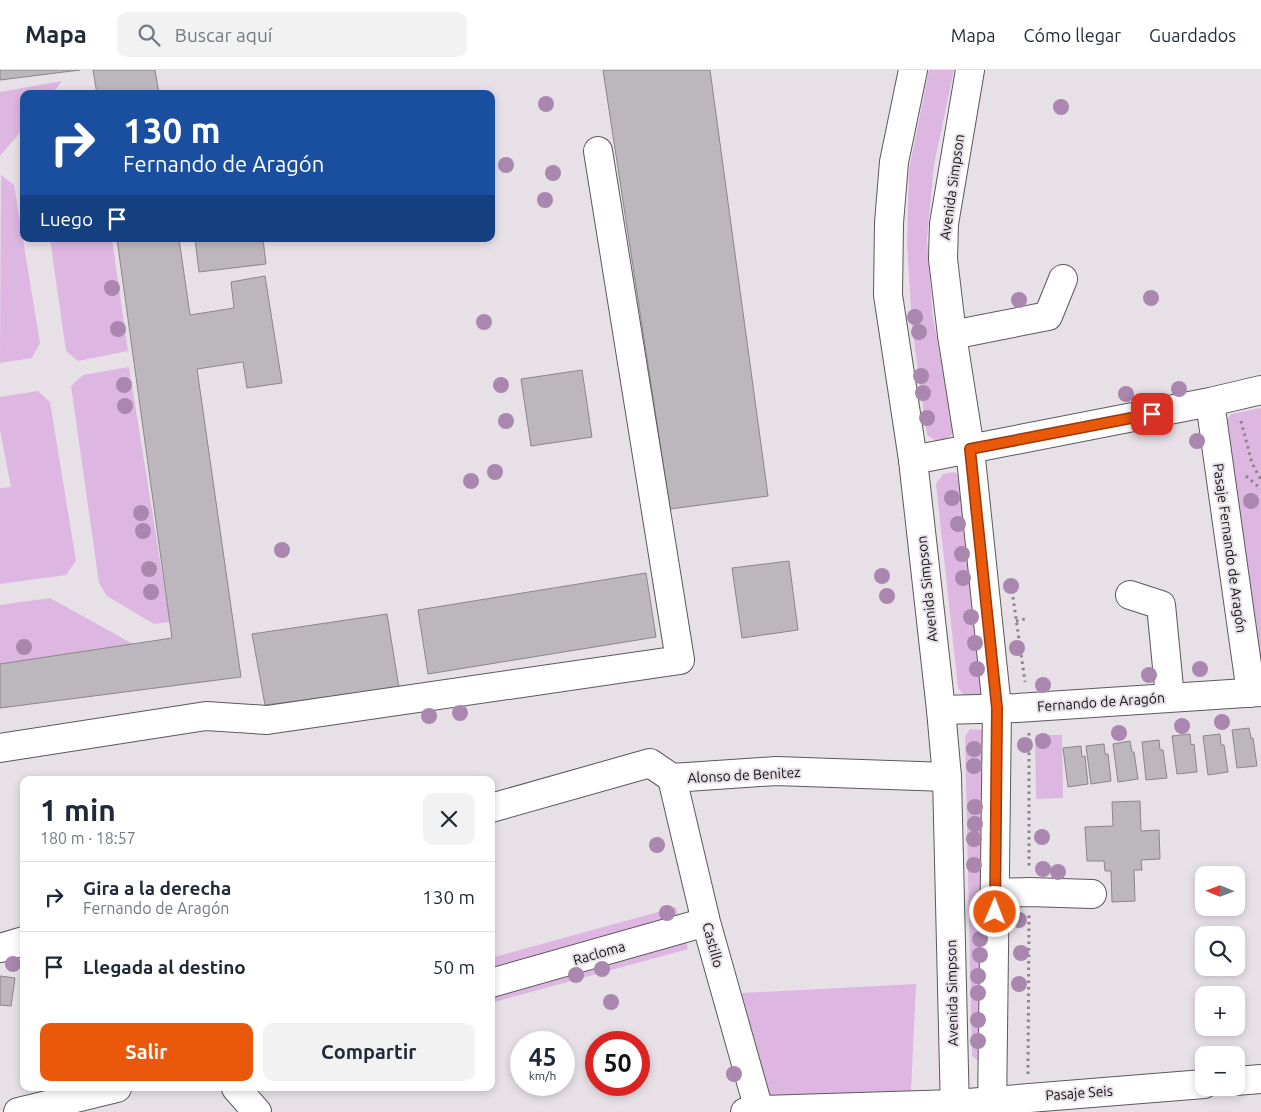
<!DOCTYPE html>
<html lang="es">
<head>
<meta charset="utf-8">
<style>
	:root { --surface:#fff; --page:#f2f2f3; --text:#1f2937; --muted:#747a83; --line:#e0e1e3; --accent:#ea580c }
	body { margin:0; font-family:Ubuntu,sans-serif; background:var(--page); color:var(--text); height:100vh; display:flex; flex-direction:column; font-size:19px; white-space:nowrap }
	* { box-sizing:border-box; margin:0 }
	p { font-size:16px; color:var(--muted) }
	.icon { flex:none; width:28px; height:28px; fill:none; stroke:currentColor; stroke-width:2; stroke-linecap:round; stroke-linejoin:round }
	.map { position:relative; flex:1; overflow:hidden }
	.side { position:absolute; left:20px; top:706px; width:475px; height:315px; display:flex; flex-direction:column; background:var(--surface); border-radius:10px; box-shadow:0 2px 8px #0003 }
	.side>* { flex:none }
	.guide { position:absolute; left:20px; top:20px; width:475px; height:152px; border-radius:10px; box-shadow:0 2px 8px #0003; background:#1a4fa0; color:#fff; overflow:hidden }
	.needle { width:32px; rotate:271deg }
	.fabs { position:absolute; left:1195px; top:796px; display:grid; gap:10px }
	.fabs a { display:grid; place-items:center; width:50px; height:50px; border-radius:10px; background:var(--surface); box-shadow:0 2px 8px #0003; font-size:25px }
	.speed { position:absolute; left:510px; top:961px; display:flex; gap:10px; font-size:25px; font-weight:700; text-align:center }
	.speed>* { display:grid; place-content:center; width:65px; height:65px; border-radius:50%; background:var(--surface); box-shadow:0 2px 8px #0003; line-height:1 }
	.speed small { font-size:12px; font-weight:400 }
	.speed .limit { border:8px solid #d22; background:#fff; color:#111 }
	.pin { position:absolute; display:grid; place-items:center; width:42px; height:42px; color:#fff; margin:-21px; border-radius:10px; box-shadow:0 2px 8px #0006 }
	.me { position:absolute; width:55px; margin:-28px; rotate:1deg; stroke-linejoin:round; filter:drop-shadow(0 0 4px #0008) }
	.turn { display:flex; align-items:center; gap:18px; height:105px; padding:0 20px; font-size:22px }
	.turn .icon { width:65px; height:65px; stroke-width:2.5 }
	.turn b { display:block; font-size:35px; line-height:42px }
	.then { display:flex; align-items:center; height:48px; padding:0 20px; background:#0003; gap:10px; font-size:19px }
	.round { display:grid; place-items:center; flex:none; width:52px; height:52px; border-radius:10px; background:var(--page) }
	.overview { display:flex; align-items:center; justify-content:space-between; height:85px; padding:0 20px }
	h1 { font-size:30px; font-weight:700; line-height:38px }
	.primary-button { display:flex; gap:10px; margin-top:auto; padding:10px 20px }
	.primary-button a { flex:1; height:58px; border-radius:10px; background:var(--accent); color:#fff; font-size:20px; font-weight:700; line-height:58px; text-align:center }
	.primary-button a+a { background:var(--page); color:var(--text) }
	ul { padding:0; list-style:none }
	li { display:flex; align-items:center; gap:15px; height:70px; padding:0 20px; border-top:1px solid var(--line) }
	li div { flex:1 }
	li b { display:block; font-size:19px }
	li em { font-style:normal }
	header { display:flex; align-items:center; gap:30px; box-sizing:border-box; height:70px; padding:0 25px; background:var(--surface); border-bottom:1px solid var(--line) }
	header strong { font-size:24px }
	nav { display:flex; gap:28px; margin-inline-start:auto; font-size:18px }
	.search { width:350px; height:45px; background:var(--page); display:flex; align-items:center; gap:12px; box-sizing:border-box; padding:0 18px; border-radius:10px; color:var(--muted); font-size:19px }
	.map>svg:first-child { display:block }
	.green { fill:#ddb7e2 }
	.building { fill:#bcb7bd; stroke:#8b868b }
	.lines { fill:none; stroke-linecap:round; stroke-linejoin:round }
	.minor-casing { stroke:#5d585d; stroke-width:30 }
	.major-casing { stroke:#5d585d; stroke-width:30 }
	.path { stroke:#888489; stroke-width:3; stroke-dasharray:2.5 4; stroke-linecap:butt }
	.minor { stroke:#fff; stroke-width:28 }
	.major { stroke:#fff; stroke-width:28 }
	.tree { fill:#a987ae }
	.route-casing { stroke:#983908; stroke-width:12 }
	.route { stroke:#ea580c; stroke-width:9 }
	.labels { text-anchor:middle; stroke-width:4; stroke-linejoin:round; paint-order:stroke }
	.street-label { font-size:14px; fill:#131114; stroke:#e7e1e7 }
</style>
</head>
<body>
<header>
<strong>Mapa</strong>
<div class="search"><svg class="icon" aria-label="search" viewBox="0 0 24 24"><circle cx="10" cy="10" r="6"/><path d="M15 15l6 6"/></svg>Buscar aquí</div>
<nav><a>Mapa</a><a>Cómo llegar</a><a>Guardados</a></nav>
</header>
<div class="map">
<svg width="1261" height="1042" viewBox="0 0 1261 1042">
	<rect width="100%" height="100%" fill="#e7e1e7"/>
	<!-- green -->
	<path class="green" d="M 929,0 L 954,0 L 934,95 L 927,169 L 933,248 L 955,359 L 950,367 L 938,372 L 927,365 L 912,257 L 907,173 L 909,100 Z
		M 62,11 L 52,24 L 24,24 L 24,58 L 0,86 L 0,22 Z
		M 1,105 L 14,115 L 40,273 L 32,288 L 0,293 Z
		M 50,169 L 112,169 L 128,281 L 78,291 L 66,281 Z
		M 129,297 L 170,552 L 154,554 L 107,526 L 99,513 L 71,316 L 83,305 Z
		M 38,321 L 50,332 L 76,491 L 66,505 L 0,514 L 0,418 L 11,417 L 0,360 L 0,327 Z
		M 1261,338 L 1261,607 L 1224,353 L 1231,344 Z
		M 954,402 L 963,408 L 987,626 L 965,627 L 958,618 L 936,414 L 943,404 Z
		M 50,528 L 133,574 L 0,594 L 0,535 Z
		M 970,659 L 982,660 L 985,666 L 983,988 L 977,990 L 972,986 L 965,667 Z
		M 1035,665 L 1062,665 L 1063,728 L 1036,729 Z
		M 676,837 L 680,852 L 491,904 L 491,888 Z
		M 685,866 L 688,879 L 491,933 L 491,920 Z
		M 916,914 L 911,1021 L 768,1027 L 741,923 Z"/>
	<!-- building -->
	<path class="building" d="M 0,0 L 80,0 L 0,10 Z
		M 93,0 L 155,0 L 159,24 L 97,24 Z
		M 603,0 L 710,0 L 768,426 L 670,439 Z
		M 117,169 L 179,169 L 190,245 L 234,238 L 231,212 L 265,206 L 282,313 L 247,318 L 243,292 L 197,299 L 241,607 L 0,638 L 0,594 L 172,568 Z
		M 195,169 L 263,169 L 266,194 L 199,202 Z
		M 582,300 L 592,367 L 531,376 L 521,309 Z
		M 789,491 L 798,560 L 742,568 L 732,498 Z
		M 646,503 L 656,567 L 428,604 L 418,540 Z
		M 387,544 L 399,618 L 265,635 L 252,564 Z
		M 1249,658 L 1251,668 L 1253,668 L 1257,696 L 1237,698 L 1232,660 Z
		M 1190,664 L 1191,675 L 1194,674 L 1197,702 L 1177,704 L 1172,666 Z
		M 1220,664 L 1221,675 L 1224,675 L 1228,702 L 1208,705 L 1203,666 Z
		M 1159,670 L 1160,680 L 1163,680 L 1167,708 L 1146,710 L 1142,672 Z
		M 1130,671 L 1132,682 L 1134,682 L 1138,709 L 1118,712 L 1113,674 Z
		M 1104,674 L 1105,684 L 1108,684 L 1111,711 L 1091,714 L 1086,676 Z
		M 1081,676 L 1082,687 L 1085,686 L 1088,714 L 1068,717 L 1063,678 Z
		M 1140,731 L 1141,761 L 1159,760 L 1160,789 L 1141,790 L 1142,800 L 1134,800 L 1135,831 L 1112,832 L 1111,801 L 1105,801 L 1104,791 L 1087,791 L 1085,757 L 1113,756 L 1112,732 Z
		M 0,906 L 15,908 L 11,936 L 0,935 Z"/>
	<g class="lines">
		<!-- minor casing -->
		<g class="minor-casing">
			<path id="minor" d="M 952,265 L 1048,246 L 1063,209
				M 1210,332 L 1251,623
				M 913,390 L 1210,332 L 1261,320
				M 1130,525 L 1161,535 L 1170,628
				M 941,640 L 1017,638 L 1261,622
				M 0,678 L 206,646 L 267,650 L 680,590 L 598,81
				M 672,708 L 706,852 L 759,1040
				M 491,738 L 650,693 L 672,708 L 776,701 L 947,707
				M 995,823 L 1029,822 L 1092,824
				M 0,878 L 24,871
				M 491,913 L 706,852
				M 1236,1011 L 1261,1009
				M 236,1018 L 257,1042
				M 18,1042 L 117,1018
				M 745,1042 L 759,1040 L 955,1034 L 1204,1014"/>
		</g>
		<!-- major casing -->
		<g class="major-casing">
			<path id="major" d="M 913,0 L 894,92 L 889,153 L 888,225 L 913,390 L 941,640 L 947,707 L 955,1042
				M 970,0 L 944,154 L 943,189 L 952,265 L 970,379 L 997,638 L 992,1042"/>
		</g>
		<!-- path -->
		<path class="path" d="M 1241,351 L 1252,393 L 1261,410
			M 1246,406 L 1261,419
			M 1013,527 L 1025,612
			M 1016,551 L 1025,549
			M 1029,663 L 1029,797
			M 1028,1004 L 1029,845"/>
		<!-- minor -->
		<use href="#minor" class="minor"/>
		<!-- major -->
		<use href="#major" class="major"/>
	</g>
	<!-- trees -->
	<g class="tree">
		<circle cx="546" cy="34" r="8"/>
		<circle cx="1061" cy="37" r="8"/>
		<circle cx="506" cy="95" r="8"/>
		<circle cx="553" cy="103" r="8"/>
		<circle cx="545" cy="130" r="8"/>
		<circle cx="112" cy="218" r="8"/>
		<circle cx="1151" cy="228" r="8"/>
		<circle cx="1019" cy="230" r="8"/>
		<circle cx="915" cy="247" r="8"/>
		<circle cx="484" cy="252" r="8"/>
		<circle cx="118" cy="259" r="8"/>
		<circle cx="919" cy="262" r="8"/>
		<circle cx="921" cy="306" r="8"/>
		<circle cx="124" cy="315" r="8"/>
		<circle cx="501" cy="315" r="8"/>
		<circle cx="1179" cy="319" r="8"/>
		<circle cx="923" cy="323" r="8"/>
		<circle cx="1126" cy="324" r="8"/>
		<circle cx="125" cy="336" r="8"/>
		<circle cx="927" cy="348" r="8"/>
		<circle cx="506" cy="351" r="8"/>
		<circle cx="1197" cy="371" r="8"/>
		<circle cx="495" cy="402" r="8"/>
		<circle cx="471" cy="411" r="8"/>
		<circle cx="952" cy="428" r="8"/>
		<circle cx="1251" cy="431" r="8"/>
		<circle cx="141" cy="443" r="8"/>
		<circle cx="958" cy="454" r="8"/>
		<circle cx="143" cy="461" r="8"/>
		<circle cx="282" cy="480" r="8"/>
		<circle cx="962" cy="484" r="8"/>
		<circle cx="149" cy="499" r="8"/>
		<circle cx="882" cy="506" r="8"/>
		<circle cx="963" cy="508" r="8"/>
		<circle cx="1011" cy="516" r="8"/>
		<circle cx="151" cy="522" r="8"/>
		<circle cx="887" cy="526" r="8"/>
		<circle cx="971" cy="547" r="8"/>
		<circle cx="975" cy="573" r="8"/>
		<circle cx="24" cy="577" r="8"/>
		<circle cx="1017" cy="578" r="8"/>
		<circle cx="977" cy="599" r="8"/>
		<circle cx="1200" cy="599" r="8"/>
		<circle cx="1149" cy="605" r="8"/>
		<circle cx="1043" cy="615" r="8"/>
		<circle cx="460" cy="643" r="8"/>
		<circle cx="429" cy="646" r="8"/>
		<circle cx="1222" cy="652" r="8"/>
		<circle cx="1182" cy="656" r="8"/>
		<circle cx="1119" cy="663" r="8"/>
		<circle cx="1043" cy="671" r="8"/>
		<circle cx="1025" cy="675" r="8"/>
		<circle cx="974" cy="679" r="8"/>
		<circle cx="974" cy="696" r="8"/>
		<circle cx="975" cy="737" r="8"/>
		<circle cx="975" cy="754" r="8"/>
		<circle cx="1042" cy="767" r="8"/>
		<circle cx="974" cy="769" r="8"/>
		<circle cx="657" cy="775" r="8"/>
		<circle cx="974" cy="795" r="8"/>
		<circle cx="1043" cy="799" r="8"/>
		<circle cx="1058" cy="802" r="8"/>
		<circle cx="667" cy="843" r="8"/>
		<circle cx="979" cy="843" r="8"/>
		<circle cx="1019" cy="850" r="8"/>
		<circle cx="980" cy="869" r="8"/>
		<circle cx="1021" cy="883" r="8"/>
		<circle cx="980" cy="885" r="8"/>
		<circle cx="13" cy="894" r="8"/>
		<circle cx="602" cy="899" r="8"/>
		<circle cx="576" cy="905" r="8"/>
		<circle cx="978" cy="906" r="8"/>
		<circle cx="1019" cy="914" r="8"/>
		<circle cx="978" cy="923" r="8"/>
		<circle cx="611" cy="932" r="8"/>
		<circle cx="978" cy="950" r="8"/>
		<circle cx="978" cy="971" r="8"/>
		<circle cx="734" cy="1004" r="8"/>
	</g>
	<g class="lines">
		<!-- route casing -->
		<g class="route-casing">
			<path id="route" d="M 995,842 L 997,638 L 970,379 L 1152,344"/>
		</g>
		<!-- route -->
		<use href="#route" class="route"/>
	</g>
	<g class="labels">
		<!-- street labels -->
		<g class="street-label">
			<text transform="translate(952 117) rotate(-82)" y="5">Avenida Simpson</text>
			<text transform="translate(1230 478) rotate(82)" y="5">Pasaje Fernando de Aragón</text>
			<text transform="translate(927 519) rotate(-96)" y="5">Avenida Simpson</text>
			<text transform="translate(1101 632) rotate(-4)" y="5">Fernando de Aragón</text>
			<text transform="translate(744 705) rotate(-3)" y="5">Alonso de Benitez</text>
			<text transform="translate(713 875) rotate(75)" y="5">Castillo</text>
			<text transform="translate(599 883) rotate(-16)" y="5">Racloma</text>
			<text transform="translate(952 923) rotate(-91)" y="5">Avenida Simpson</text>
			<text transform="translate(1079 1023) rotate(-4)" y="5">Pasaje Seis</text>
		</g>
	</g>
</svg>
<div class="fabs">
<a><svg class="needle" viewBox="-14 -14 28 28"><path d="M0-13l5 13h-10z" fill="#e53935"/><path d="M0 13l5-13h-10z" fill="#747a83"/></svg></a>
<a><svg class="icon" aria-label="search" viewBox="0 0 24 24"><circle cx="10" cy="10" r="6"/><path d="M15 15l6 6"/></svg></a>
<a>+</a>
<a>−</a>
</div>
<div class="speed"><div>45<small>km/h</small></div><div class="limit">50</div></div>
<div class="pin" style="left:1152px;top:344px;background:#d93025"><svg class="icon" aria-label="arrive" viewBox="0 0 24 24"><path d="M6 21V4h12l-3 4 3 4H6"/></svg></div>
<svg class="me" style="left:995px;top:842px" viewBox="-20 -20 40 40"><circle r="17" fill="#ea580c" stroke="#fff" stroke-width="3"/><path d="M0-11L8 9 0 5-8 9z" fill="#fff"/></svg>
<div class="guide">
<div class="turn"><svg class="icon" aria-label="right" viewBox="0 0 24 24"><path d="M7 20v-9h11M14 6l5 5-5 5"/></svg><div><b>130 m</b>Fernando de Aragón</div></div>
<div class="then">Luego<svg class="icon" aria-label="arrive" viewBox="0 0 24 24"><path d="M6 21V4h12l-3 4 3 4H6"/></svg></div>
</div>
<section class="side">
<div class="overview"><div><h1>1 min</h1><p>180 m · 18:57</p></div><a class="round"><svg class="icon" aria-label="close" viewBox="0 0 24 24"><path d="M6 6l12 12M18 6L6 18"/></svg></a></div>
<ul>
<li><svg class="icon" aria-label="right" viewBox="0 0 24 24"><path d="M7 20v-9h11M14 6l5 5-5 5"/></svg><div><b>Gira a la derecha</b><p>Fernando de Aragón</p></div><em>130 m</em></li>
<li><svg class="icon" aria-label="arrive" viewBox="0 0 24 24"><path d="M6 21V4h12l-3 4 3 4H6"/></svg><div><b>Llegada al destino</b></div><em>50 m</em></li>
</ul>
<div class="primary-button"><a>Salir</a><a>Compartir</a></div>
</section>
</div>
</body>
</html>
